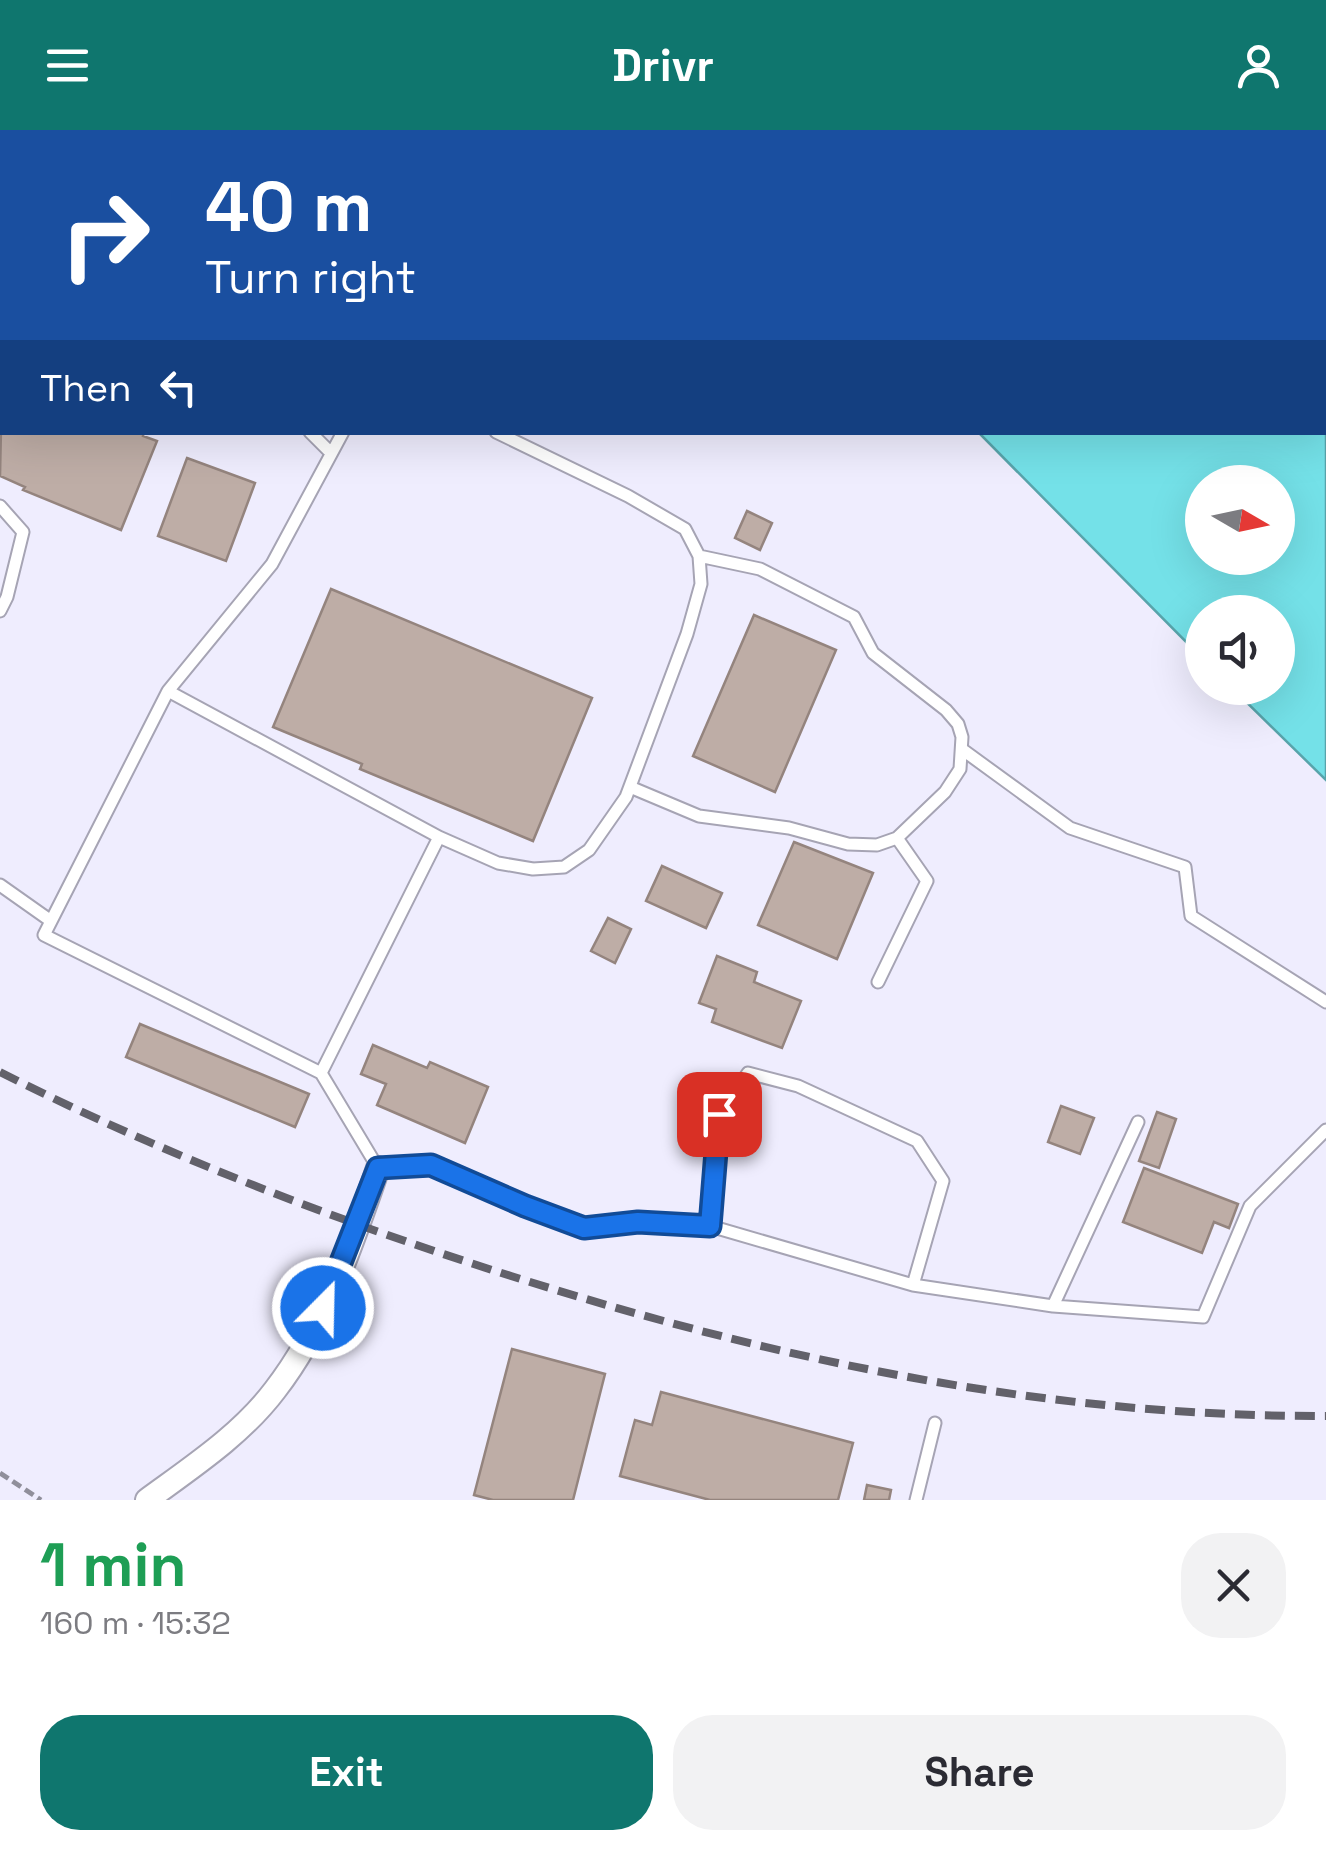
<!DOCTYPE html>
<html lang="en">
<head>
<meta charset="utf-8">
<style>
	:root { --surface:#fff; --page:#f2f2f3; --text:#2b2b33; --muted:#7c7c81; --accent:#0f766e }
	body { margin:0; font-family:"Space Grotesk",sans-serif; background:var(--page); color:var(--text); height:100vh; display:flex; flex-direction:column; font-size:38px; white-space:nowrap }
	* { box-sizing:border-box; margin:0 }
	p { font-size:32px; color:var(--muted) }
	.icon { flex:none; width:55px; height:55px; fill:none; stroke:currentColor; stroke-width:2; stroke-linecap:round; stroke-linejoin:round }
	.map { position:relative; height:1370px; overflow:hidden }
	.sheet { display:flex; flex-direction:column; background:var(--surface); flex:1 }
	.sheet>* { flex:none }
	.banner { position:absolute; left:0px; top:0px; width:1328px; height:305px; box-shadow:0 10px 40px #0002; background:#1a4fa0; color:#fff; overflow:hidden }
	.needle { width:65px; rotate:99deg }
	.tools { position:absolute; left:1185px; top:335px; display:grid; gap:20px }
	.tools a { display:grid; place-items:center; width:110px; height:110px; border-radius:50%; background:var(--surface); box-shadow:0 10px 40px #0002; font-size:50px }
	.pin { position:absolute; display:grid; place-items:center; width:85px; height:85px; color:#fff; margin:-42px; border-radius:20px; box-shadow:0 5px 15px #0006 }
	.me { position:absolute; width:110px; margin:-55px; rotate:23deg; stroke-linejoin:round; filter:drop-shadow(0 0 8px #0008) }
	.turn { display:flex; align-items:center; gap:35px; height:210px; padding:0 40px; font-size:45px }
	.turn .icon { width:130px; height:130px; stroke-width:2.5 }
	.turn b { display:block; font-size:70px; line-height:85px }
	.then { display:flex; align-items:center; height:95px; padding:0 40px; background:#0003; gap:20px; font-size:38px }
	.round { display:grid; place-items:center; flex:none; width:105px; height:105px; border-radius:40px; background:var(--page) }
	.headline { display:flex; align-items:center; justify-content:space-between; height:170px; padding:0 40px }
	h1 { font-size:60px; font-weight:700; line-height:75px; color:#1e9e55 }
	.action { display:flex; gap:20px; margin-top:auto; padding:20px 40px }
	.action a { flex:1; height:115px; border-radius:40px; background:var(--accent); color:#fff; font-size:40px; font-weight:700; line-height:115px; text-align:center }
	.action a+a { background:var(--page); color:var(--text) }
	header { display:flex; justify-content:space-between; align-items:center; height:130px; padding:0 40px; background:var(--accent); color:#fff; font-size:45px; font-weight:700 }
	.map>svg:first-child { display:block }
	.water { fill:#74e1e8; stroke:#58a4ab; stroke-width:2.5; fill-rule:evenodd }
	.building { fill:#beada6; stroke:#94847e; stroke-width:2.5 }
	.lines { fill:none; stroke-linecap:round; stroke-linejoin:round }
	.service-casing { stroke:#a6a4b4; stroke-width:15 }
	.minor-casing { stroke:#a6a4b4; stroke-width:26 }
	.path { stroke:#908f9b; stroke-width:5; stroke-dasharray:10 5; stroke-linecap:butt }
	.service { stroke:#fff; stroke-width:11 }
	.minor { stroke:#fff; stroke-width:22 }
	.rail { stroke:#62616a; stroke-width:8; stroke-dasharray:20 10; stroke-linecap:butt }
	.route-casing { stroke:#114b97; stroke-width:25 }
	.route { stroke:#1a73e8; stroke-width:18 }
</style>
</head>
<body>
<header><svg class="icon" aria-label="menu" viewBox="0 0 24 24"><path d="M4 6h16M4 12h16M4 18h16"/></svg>Drivr<svg class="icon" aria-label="person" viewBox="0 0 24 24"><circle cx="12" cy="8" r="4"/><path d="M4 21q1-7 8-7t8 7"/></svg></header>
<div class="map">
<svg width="1326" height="1370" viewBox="0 0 1326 1370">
	<rect width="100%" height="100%" fill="#efedfe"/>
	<!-- water -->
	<path class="water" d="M 511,0 L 1169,0 L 1172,2 L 515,2 Z
		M 1325,116 L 1326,116 L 1326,650 L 1232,558 L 1278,558 L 1278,482 L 1202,482 L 1202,528 L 979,303 L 1325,302 ZM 1202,352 L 1278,352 L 1278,428 L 1202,428 Z"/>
	<!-- building -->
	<path class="building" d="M 2,250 L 2,302 L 144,302 L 143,306 L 157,311 L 121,400 L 23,360 L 25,357 L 0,346 Z
		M 187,328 L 255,353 L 226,431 L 158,406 Z
		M 747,381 L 772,393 L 760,420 L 735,408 Z
		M 331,459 L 592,568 L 533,711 L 360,639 L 362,634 L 273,597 Z
		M 754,485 L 836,520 L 775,662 L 693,626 Z
		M 794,712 L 873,743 L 837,829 L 758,795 Z
		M 662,736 L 722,763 L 706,798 L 646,771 Z
		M 608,788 L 631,799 L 615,833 L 591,821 Z
		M 717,826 L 757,842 L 754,852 L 801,871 L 782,918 L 712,892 L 716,879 L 699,873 Z
		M 140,894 L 309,964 L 295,997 L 126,927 Z
		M 373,915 L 427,938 L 430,932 L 488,957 L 465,1013 L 377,975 L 386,954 L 361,944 Z
		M 1061,976 L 1094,988 L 1080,1024 L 1048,1012 Z
		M 1157,982 L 1176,989 L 1159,1038 L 1139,1031 Z
		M 1144,1038 L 1238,1074 L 1229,1098 L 1214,1092 L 1202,1123 L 1123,1092 Z
		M 512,1219 L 605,1244 L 573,1370 L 493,1370 L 474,1365 Z
		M 661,1262 L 853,1313 L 838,1370 L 710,1370 L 620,1346 L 635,1290 L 652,1295 Z
		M 867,1355 L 891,1360 L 889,1370 L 864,1370 Z"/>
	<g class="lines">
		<!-- service casing -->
		<g class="service-casing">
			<path id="service" d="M 0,196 L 2,198
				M 310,302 L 330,322
				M 0,376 L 23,402 L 7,467 L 0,481
				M 168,561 L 272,434 L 343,302
				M 963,620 L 1070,698 L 1185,737 L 1191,786 L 1326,872
				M 630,657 L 699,686 L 789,698 L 848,714 L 877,715 L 897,708 L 945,662 L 960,639 L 962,607 L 958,594 L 946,580 L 873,523 L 854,487 L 760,439 L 699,426
				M 439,707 L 498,733 L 533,739 L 564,737 L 589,720 L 626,667 L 687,504 L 701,454 L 699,426 L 685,399 L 628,366 L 496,302
				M 0,755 L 51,791
				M 878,852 L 927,751 L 897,708
				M 321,943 L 439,707 L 168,561 L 44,805 L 321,943 L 378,1038 L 431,1035 L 525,1077 L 584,1098 L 639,1092 L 703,1094 L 710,1096 L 913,1155 L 943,1051 L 917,1011 L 798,956 L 748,943 L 719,984 L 710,1096
				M 913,1155 L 1053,1176 L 1138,992
				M 1053,1176 L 1203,1187 L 1250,1076 L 1326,1000
				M 916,1370 L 935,1293"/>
		</g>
		<!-- minor casing -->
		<g class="minor-casing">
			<path id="minor" d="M 147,1370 C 192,1337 241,1305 275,1260 C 324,1197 352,1114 378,1038"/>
		</g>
		<!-- path -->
		<path class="path" d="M 0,1343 L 41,1370"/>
		<!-- service -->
		<use href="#service" class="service"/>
		<!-- minor -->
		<use href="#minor" class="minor"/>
		<!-- rail -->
		<path class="rail" d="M 0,942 C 164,1025 337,1091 511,1146 C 776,1230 1047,1287 1326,1286"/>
	</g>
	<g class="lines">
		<!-- route casing -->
		<g class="route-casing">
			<path id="route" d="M 323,1178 L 378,1038 L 431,1035 L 525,1076 L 584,1098 L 638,1092 L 710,1096 L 719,984"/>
		</g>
		<!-- route -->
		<use href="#route" class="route"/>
	</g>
</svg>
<div class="tools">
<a><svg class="needle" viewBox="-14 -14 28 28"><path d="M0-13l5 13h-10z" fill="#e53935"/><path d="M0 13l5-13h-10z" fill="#7c7c81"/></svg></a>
<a><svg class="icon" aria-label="sound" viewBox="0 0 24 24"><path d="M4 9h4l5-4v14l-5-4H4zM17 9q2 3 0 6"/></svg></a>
</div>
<div class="pin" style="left:719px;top:984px;background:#d93025"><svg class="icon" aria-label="arrive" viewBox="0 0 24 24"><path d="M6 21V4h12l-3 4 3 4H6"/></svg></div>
<svg class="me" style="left:323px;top:1178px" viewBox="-20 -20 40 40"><circle r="17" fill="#1a73e8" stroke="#fff" stroke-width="3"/><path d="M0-11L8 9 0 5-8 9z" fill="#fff"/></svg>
<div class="banner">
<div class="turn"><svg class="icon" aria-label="right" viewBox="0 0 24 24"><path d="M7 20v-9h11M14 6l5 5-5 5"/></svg><div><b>40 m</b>Turn right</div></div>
<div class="then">Then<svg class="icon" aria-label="left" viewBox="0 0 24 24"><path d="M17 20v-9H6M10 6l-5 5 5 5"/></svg></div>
</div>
</div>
<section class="sheet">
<div class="headline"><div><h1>1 min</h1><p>160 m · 15:32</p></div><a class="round"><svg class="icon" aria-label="close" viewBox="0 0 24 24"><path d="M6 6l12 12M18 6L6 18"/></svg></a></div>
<div class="action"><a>Exit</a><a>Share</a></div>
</section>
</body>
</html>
